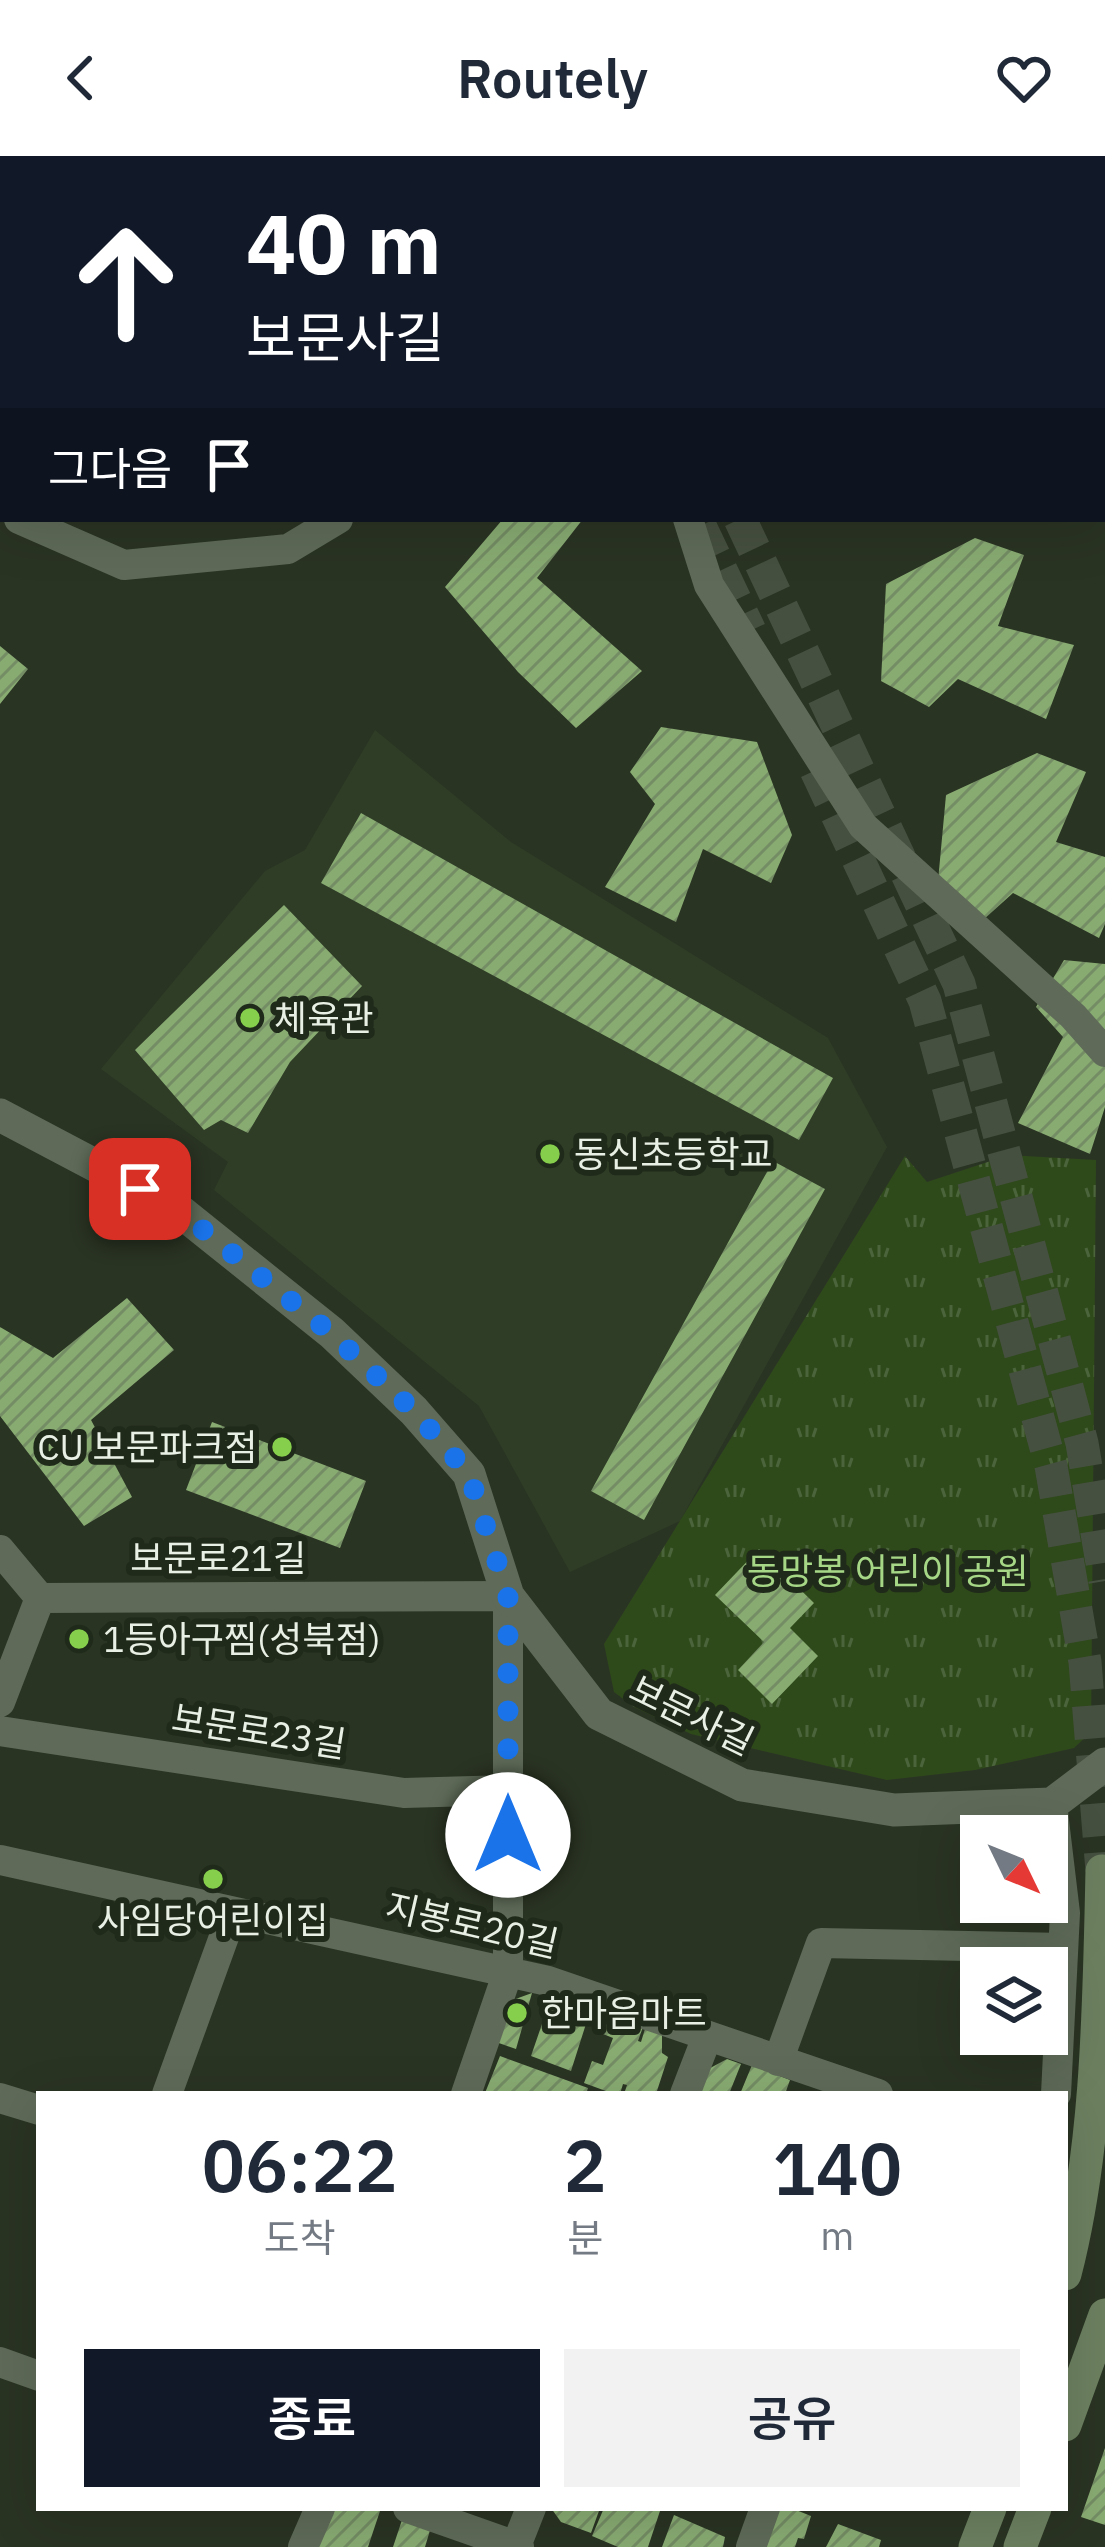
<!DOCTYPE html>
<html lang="ko">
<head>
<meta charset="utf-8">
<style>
	:root { --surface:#fff; --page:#f2f2f3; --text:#1f2937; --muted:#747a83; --accent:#111827 }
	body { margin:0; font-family:"IBM Plex Sans","Noto Sans KR",sans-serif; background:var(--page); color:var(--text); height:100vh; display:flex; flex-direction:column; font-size:45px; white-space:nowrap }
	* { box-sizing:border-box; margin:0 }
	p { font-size:39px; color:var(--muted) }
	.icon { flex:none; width:66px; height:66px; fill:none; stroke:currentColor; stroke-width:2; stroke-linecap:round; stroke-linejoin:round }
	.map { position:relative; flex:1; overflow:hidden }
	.panel { position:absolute; left:36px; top:1935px; width:1032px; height:420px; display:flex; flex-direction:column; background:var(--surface); border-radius:0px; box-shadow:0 12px 48px #0002 }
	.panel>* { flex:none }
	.guide { position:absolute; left:0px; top:0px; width:1107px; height:366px; box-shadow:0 12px 48px #0002; background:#111827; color:#fff; overflow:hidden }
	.needle { width:78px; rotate:133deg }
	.fabs { position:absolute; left:960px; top:1659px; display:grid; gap:24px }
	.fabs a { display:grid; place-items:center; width:108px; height:108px; border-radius:0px; background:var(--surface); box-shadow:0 12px 48px #0002; font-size:60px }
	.pin { position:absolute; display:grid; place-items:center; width:102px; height:102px; color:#fff; margin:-51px; border-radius:24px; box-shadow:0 6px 18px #0006 }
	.me { position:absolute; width:132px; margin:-66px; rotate:0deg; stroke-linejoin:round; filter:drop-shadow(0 0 9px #0008) }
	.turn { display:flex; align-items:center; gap:42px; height:252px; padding:0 48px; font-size:54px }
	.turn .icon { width:156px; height:156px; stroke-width:2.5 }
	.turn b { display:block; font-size:84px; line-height:102px }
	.then { display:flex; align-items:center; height:114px; padding:0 48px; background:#0003; gap:24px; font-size:45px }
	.eta { display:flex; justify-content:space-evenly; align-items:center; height:204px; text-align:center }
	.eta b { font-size:72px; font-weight:600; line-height:84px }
	.cta { display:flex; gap:24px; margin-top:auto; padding:24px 48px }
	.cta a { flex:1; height:138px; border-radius:0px; background:var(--accent); color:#fff; font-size:48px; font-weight:600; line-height:138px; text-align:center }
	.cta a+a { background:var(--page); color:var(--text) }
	header { display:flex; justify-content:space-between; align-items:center; height:156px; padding:0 48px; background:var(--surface); font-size:54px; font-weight:600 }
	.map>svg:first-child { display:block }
	.built { fill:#2f3d26 }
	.grass { fill:url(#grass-tufts) }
	.building { fill:url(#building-hatch) }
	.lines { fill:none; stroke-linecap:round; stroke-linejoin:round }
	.secondary-tunnel { stroke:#465040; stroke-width:33; stroke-dasharray:33 16; stroke-linecap:butt }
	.service { stroke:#5f6b58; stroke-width:15 }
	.minor { stroke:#5f6b58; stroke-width:30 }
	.tertiary { stroke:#5f6b58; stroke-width:33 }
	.secondary { stroke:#6c8060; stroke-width:33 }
	.route { stroke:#1a73e8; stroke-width:21; stroke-dasharray:0 37.8 }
	.poi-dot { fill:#85cf4c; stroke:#202a1a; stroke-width:4.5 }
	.labels { text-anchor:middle; stroke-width:12; stroke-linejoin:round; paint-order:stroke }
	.poi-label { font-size:36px; fill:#e8efe4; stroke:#202a1a; text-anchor:start }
	.street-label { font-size:36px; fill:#e8efe4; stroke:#202a1a }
	.park-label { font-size:36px; fill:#a6d787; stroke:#202a1a }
</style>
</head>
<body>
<header><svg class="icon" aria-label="back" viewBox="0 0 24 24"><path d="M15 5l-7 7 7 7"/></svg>Routely<svg class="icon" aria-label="heart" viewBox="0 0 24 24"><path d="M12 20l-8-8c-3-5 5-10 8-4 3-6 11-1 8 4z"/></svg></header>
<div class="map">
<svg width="1105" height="2391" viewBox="0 0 1105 2391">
	<defs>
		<pattern id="grass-tufts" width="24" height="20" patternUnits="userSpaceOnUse" patternTransform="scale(3)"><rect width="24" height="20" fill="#2e491a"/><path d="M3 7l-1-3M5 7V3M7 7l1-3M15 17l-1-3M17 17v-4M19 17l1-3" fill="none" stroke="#4c643b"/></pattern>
		<pattern id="building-hatch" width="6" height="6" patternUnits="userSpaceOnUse" patternTransform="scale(3)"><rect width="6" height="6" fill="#88ab72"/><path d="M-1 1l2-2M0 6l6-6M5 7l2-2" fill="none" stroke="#748d64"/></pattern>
	</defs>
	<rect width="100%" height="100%" fill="#2a3423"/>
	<!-- built -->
	<path class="built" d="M 375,574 L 511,686 L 828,882 L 887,991 L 680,1365 L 570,1416 L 479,1250 L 214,1034 L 228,1006 L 101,913 L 265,715 L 305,694 Z"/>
	<!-- grass -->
	<path class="grass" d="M 1009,999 L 1096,1004 L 1091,1576 L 1074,1592 L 975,1614 L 887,1624 L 691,1578 L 634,1551 L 614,1536 L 604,1488 L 905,1000 L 927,1026 Z"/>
	<!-- building -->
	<path class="building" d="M 503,363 L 583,363 L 537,422 L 642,515 L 576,572 L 518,516 L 445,431 Z
		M 975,382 L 1024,399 L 998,470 L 1074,489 L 1046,563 L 958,523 L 929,551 L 881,525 L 886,428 Z
		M 0,490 L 28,513 L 0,548 Z
		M 661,571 L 757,586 L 792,679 L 771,727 L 703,693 L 676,766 L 605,731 L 655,648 L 630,616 Z
		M 1037,597 L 1086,616 L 1056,686 L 1105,701 L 1105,768 L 1099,782 L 1013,737 L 983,764 L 937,736 L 946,639 Z
		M 361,657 L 833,922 L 799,984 L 321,727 Z
		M 284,749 L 362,830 L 290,906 L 248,977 L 221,964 L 204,974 L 135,894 Z
		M 1064,804 L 1105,808 L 1105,951 L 1090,998 L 1018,967 L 1063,881 L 1036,851 Z
		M 773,1005 L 825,1033 L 644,1364 L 591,1335 Z
		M 127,1142 L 174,1194 L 91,1264 L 132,1341 L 84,1370 L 0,1260 L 0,1171 L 53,1202 Z
		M 212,1266 L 366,1325 L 340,1392 L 186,1334 Z
		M 759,1393 L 814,1447 L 790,1472 L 818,1500 L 772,1548 L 738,1514 L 764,1486 L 715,1439 Z
		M 553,1836 L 592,1849 L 571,1915 L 531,1900 Z
		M 532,1837 L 516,1893 L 496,1886 L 510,1845 Z
		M 611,1856 L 644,1868 L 638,1885 L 641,1886 L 645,1873 L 662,1878 L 662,1897 L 668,1901 L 656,1938 L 624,1938 L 627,1929 L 623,1928 L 620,1938 L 614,1938 L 584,1927 L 592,1905 L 603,1909 L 613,1882 L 603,1878 Z
		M 500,1900 L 588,1932 L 586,1938 L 485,1937 Z
		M 727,1903 L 741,1908 L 729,1938 L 691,1938 L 699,1918 Z
		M 752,1909 L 790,1924 L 785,1938 L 740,1938 Z
		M 1105,2292 L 1105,2369 L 1081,2361 Z
		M 334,2352 L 381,2352 L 368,2391 L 316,2391 Z
		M 551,2352 L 600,2352 L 591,2377 L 561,2366 Z
		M 604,2352 L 661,2352 L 648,2391 L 618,2391 L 592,2380 Z
		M 771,2352 L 791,2352 L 811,2360 L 804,2383 L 798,2382 L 795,2391 L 757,2391 Z
		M 674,2359 L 725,2381 L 723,2391 L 662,2391 Z
		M 403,2361 L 431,2371 L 425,2391 L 393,2391 Z
		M 838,2368 L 881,2384 L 879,2391 L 826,2391 Z"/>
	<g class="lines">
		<!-- secondary-tunnel -->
		<path class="secondary-tunnel" d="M 524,0 L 526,3
			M 569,0 L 571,3
			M 740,363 L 959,828 L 1082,1287 L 1105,1425
			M 700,370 L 750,475
			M 816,614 L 925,845 L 1051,1310 L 1085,1506 L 1102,1715"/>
		<!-- service -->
		<path class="service" d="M 70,0 L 74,3
			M 606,0 L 607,3
			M 159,3 L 162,0
			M 630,3 L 631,0"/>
		<!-- minor -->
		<path class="minor" d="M 1077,0 L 1078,3
			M 891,3 L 903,0
			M 1104,121 L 1105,122
			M 19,363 L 124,409 L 288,393 L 338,363
			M 688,363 L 709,429 L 863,670 L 1073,860 L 1105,896
			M 0,1394 L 40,1442
			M 40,1442 L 508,1440 L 508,1816 L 466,1938
			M 0,1546 L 40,1442
			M 0,1575 L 404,1637 L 508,1634
			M 1052,1648 L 1065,1757 L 1056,1938
			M 0,1704 L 548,1825 L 878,1938
			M 778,1905 L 821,1787 L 1063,1792
			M 167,1938 L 233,1756
			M 685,1938 L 707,1881
			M 0,1942 L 39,1954
			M 0,2206 L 39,2220
			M 408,2352 L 519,2391
			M 516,2390 L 531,2352
			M 303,2391 L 320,2352
			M 751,2391 L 765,2352"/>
		<!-- tertiary -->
		<path class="tertiary" d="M 0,959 L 176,1052 L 332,1177 L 414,1255 L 469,1318 L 508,1440 L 599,1558 L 742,1629 L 894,1654 L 1052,1648 L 1105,1608"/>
		<!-- secondary -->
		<path class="secondary" d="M 1065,2118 C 1098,1990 1099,1846 1102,1715
			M 1065,2269 L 1105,2159
			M 975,2391 L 990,2352
			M 1020,2391 L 1035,2352"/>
	</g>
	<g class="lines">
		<!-- route -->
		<path class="route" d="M 140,1033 L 176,1052 L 332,1178 L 414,1255 L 469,1318 L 508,1440 L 508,1679"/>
	</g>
	<!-- markers -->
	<g class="poi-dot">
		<circle cx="250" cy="862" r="12"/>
		<circle cx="550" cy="998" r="12"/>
		<circle cx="282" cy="1291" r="12"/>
		<circle cx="79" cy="1483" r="12"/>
		<circle cx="213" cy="1723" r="12"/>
		<circle cx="517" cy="1857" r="12"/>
	</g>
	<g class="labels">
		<!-- poi labels -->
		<g class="poi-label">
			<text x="274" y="875">체육관</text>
			<text x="574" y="1011">동신초등학교</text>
			<text x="258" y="1304" text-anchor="end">CU 보문파크점</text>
			<text x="103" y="1496">1등아구찜(성북점)</text>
			<text x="213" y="1777" text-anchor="middle">사임당어린이집</text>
			<text x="541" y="1870">한마음마트</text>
		</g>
		<!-- street labels -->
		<g class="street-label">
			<text x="218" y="1415">보문로21길</text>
			<text transform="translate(692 1559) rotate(26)" y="13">보문사길</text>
			<text transform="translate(259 1575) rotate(9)" y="13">보문로23길</text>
			<text transform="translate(472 1769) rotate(13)" y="13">지봉로20길</text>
		</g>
		<!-- park labels -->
		<g class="park-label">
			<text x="888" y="1428">동망봉 어린이 공원</text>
		</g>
	</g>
</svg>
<div class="fabs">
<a><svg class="needle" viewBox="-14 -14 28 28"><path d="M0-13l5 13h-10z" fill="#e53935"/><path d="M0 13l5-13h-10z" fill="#747a83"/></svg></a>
<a><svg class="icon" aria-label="layers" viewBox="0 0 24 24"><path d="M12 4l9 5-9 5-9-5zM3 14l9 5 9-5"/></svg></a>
</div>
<div class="pin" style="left:140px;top:1033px;background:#d93025"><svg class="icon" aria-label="arrive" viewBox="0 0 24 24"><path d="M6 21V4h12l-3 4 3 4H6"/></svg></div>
<svg class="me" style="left:508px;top:1679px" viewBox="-20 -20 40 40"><circle r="19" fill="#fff"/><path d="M0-13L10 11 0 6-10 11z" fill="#1a73e8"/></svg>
<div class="guide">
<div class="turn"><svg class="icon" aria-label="ahead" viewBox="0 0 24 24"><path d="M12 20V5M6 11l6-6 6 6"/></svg><div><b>40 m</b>보문사길</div></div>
<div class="then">그다음<svg class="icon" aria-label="arrive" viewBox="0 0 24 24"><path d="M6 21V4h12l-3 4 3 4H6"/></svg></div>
</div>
<section class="panel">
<div class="eta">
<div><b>06:22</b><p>도착</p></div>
<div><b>2</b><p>분</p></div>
<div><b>140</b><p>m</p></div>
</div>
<div class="cta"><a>종료</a><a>공유</a></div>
</section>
</div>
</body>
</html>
